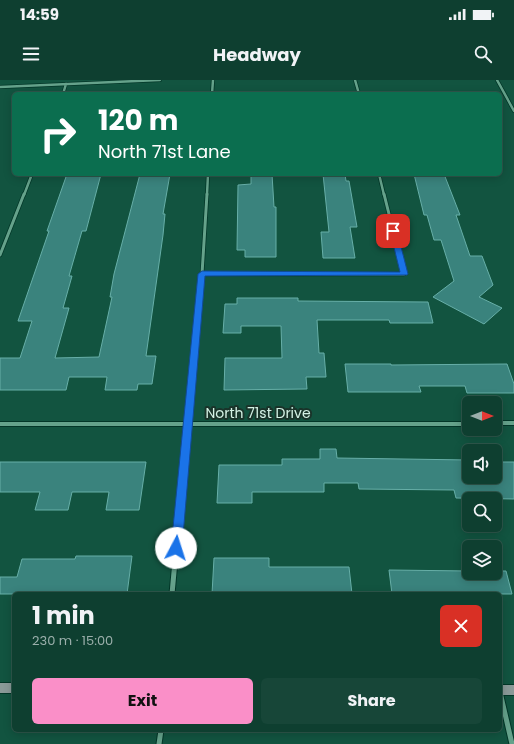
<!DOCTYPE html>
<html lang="en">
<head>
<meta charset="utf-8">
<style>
	:root { --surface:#0e3f30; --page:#174638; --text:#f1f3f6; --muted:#9bafab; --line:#2e584c; --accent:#fa8fc8 }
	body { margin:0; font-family:Poppins,sans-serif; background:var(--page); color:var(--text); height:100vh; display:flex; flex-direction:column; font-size:15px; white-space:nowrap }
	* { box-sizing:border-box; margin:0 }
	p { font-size:13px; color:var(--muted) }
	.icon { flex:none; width:22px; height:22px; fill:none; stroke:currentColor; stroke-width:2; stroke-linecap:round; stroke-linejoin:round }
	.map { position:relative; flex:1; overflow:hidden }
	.drawer { position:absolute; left:12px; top:512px; width:490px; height:140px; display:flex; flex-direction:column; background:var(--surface); border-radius:6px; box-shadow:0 2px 10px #0003,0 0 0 1px var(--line) }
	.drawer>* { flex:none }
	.hud { position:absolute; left:12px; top:12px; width:490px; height:84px; border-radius:6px; box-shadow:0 2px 10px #0003,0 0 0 1px var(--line); background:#0b6e4f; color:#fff; overflow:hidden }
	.needle { width:26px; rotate:90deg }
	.controls { position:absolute; left:462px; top:316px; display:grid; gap:8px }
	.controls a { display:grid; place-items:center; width:40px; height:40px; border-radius:6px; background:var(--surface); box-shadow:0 2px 10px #0003,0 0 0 1px var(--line); font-size:20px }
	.pin { position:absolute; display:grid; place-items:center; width:34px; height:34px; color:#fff; margin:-17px; border-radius:8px; box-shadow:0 2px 6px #0006 }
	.me { position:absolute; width:44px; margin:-22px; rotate:5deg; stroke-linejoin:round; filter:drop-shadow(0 0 3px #0008) }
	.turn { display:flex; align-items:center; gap:14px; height:84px; padding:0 20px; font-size:18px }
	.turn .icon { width:52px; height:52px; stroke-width:2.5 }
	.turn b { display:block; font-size:28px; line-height:34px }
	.round { display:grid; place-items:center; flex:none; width:42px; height:42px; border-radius:6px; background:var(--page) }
	.head { display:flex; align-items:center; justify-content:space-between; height:68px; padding:0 20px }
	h1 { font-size:24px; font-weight:700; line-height:30px }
	.button { display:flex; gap:8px; margin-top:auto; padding:8px 20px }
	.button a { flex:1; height:46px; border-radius:6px; background:var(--accent); color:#111; font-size:16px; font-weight:700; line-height:46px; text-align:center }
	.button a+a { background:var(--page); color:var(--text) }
	.status { display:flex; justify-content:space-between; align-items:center; height:28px; padding:0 20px; background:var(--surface); direction:ltr }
	.status svg { height:11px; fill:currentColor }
	header { display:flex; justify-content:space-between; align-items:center; height:52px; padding:0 20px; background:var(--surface); font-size:18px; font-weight:700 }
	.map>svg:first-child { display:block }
	.building { fill:#3a837d; stroke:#67afa8 }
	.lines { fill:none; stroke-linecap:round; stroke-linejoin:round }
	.street-far3-casing { stroke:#033728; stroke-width:4 }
	.street-far2-casing { stroke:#033728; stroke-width:4.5 }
	.street-far1-casing { stroke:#033728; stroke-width:6 }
	.street-casing { stroke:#033728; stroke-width:7 }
	.secondary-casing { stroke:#033728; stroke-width:2 }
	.street-far3 { stroke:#65a28b; stroke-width:2.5 }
	.street-far2 { stroke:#65a28b; stroke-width:3 }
	.street-far1 { stroke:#65a28b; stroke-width:4 }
	.street { stroke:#65a28b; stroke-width:5 }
	.secondary { fill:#8a9a98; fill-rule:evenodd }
	.route { fill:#1a73e8; stroke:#114b97 }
	.labels { text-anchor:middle; stroke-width:4; stroke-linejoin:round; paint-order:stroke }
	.street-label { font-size:14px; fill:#d4f2e5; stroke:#1a342a }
</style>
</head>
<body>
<div class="status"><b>14:59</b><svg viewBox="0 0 49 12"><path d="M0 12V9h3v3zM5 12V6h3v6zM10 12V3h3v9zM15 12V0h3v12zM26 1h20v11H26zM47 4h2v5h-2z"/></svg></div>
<header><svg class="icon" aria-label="menu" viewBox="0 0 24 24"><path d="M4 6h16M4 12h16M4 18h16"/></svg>Headway<svg class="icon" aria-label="search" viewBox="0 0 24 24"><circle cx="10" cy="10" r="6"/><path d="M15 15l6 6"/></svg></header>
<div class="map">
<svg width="514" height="664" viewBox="0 0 514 664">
	<rect width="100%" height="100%" fill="#125440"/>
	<!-- building -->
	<path class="building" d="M 67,94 L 101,94 L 86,151 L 82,151 L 69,196 L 72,196 L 63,228 L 69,228 L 55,278 L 99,277 L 112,217 L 110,217 L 114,194 L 140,94 L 170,94 L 163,134 L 165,134 L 163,155 L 146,276 L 156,276 L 152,304 L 138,304 L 137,310 L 105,310 L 107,297 L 69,297 L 66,310 L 0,310 L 0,278 L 20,278 L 32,241 L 18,241 L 49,151 L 47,151 Z
		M 251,94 L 272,94 L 274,127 L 276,127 L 276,177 L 245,177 L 245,170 L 237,170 L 238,105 L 251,104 Z
		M 323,94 L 345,94 L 346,101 L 349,101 L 357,147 L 350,147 L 355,178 L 323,178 L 321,152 L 329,152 Z
		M 414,94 L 444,94 L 460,135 L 456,135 L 470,176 L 482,176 L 493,205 L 479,217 L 502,228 L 484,244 L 433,217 L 454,201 L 441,160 L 434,160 L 427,135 L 424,135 Z
		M 237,218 L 298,218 L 298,221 L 428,222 L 433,243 L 390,243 L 389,240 L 317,240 L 319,273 L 324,273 L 326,297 L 306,297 L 307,309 L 224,310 L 225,278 L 282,278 L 281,246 L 241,246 L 241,253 L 223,253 L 225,224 L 237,224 Z
		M 345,284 L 391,284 L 391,285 L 507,284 L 514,304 L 514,313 L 467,313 L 465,306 L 419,306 L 421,312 L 348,312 Z
		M 320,369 L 336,369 L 337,378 L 469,380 L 469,397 L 495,397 L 495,382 L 514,382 L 514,419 L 456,418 L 454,410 L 359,409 L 358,403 L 324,403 L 324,412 L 252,412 L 252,423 L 217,423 L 219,385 L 282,385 L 282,379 L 320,379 Z
		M 0,382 L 146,382 L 139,430 L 106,430 L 109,412 L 72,412 L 68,430 L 35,430 L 40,412 L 0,412 Z
		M 76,476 L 132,476 L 127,514 L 0,514 L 0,497 L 17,497 L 22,479 L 75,479 Z
		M 214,478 L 269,478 L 269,487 L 349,487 L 352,514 L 212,514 Z
		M 389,490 L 469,491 L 469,493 L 495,493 L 495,491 L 506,491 L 512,514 L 392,514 Z"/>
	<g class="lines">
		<!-- street-far3 casing -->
		<g class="street-far3-casing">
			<path id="street-far3" d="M 355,0 L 359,14
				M 497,0 L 514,31
				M 0,7 L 160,0
				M 63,14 L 66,4
				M 212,14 L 213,0
				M 379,94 L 384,115
				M 24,115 L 32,94
				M 207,115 L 208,94"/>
		</g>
		<!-- street-far2 casing -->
		<g class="street-far2-casing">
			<path id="street-far2" d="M 0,175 L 24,114
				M 202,194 L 404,194 L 384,114
				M 196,258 L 202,194 L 207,114"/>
		</g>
		<!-- street-far1 casing -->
		<g class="street-far1-casing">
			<path id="street-far1" d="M 495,343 L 514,343
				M 0,344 L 469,344
				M 179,438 L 196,257"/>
		</g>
		<!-- street casing -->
		<g class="street-casing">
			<path id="street" d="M 172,514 L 179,437
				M 500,612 L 512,664
				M 159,664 L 161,650"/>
		</g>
		<!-- secondary casing -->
		<g class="secondary-casing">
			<path id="secondary" d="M 0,603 L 14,603 L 14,613 L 0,613 Z
				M 500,605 L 514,605 L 514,615 L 500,615 Z"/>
		</g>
		<!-- street-far3 -->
		<use href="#street-far3" class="street-far3"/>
		<!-- street-far2 -->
		<use href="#street-far2" class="street-far2"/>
		<!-- street-far1 -->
		<use href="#street-far1" class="street-far1"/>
		<!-- street -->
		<use href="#street" class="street"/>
		<!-- secondary -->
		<use href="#secondary" class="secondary"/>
	</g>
	<!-- route -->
	<path class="route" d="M 393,149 L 397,151 L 408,194 L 407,195 L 205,196 L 182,468 L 180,471 L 176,472 L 173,471 L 171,468 L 198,194 L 202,191 L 400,192 L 390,151 Z"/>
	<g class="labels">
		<!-- street labels -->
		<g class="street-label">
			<text x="258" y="338">North 71st Drive</text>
		</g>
	</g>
</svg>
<div class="controls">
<a><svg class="needle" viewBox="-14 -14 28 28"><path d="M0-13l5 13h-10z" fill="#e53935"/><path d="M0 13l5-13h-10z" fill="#9bafab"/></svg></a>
<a><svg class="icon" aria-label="sound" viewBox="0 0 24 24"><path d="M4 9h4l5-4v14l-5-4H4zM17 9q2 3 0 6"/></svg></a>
<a><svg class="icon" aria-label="search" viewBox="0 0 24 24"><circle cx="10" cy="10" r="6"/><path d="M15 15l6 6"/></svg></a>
<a><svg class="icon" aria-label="layers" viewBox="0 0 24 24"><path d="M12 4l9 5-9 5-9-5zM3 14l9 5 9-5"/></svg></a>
</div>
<div class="pin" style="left:393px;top:151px;background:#d93025"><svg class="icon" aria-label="arrive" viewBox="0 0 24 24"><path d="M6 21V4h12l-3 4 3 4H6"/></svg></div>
<svg class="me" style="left:176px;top:468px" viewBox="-20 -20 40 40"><circle r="19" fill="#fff"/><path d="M0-13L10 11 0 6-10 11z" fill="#1a73e8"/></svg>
<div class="hud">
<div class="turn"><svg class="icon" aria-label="right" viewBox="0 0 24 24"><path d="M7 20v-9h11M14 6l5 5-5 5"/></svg><div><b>120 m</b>North 71st Lane</div></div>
</div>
<section class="drawer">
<div class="head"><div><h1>1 min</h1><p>230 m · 15:00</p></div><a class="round" style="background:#d93025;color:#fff"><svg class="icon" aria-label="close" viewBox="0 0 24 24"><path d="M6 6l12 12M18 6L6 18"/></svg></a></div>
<div class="button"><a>Exit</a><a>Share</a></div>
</section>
</div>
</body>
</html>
